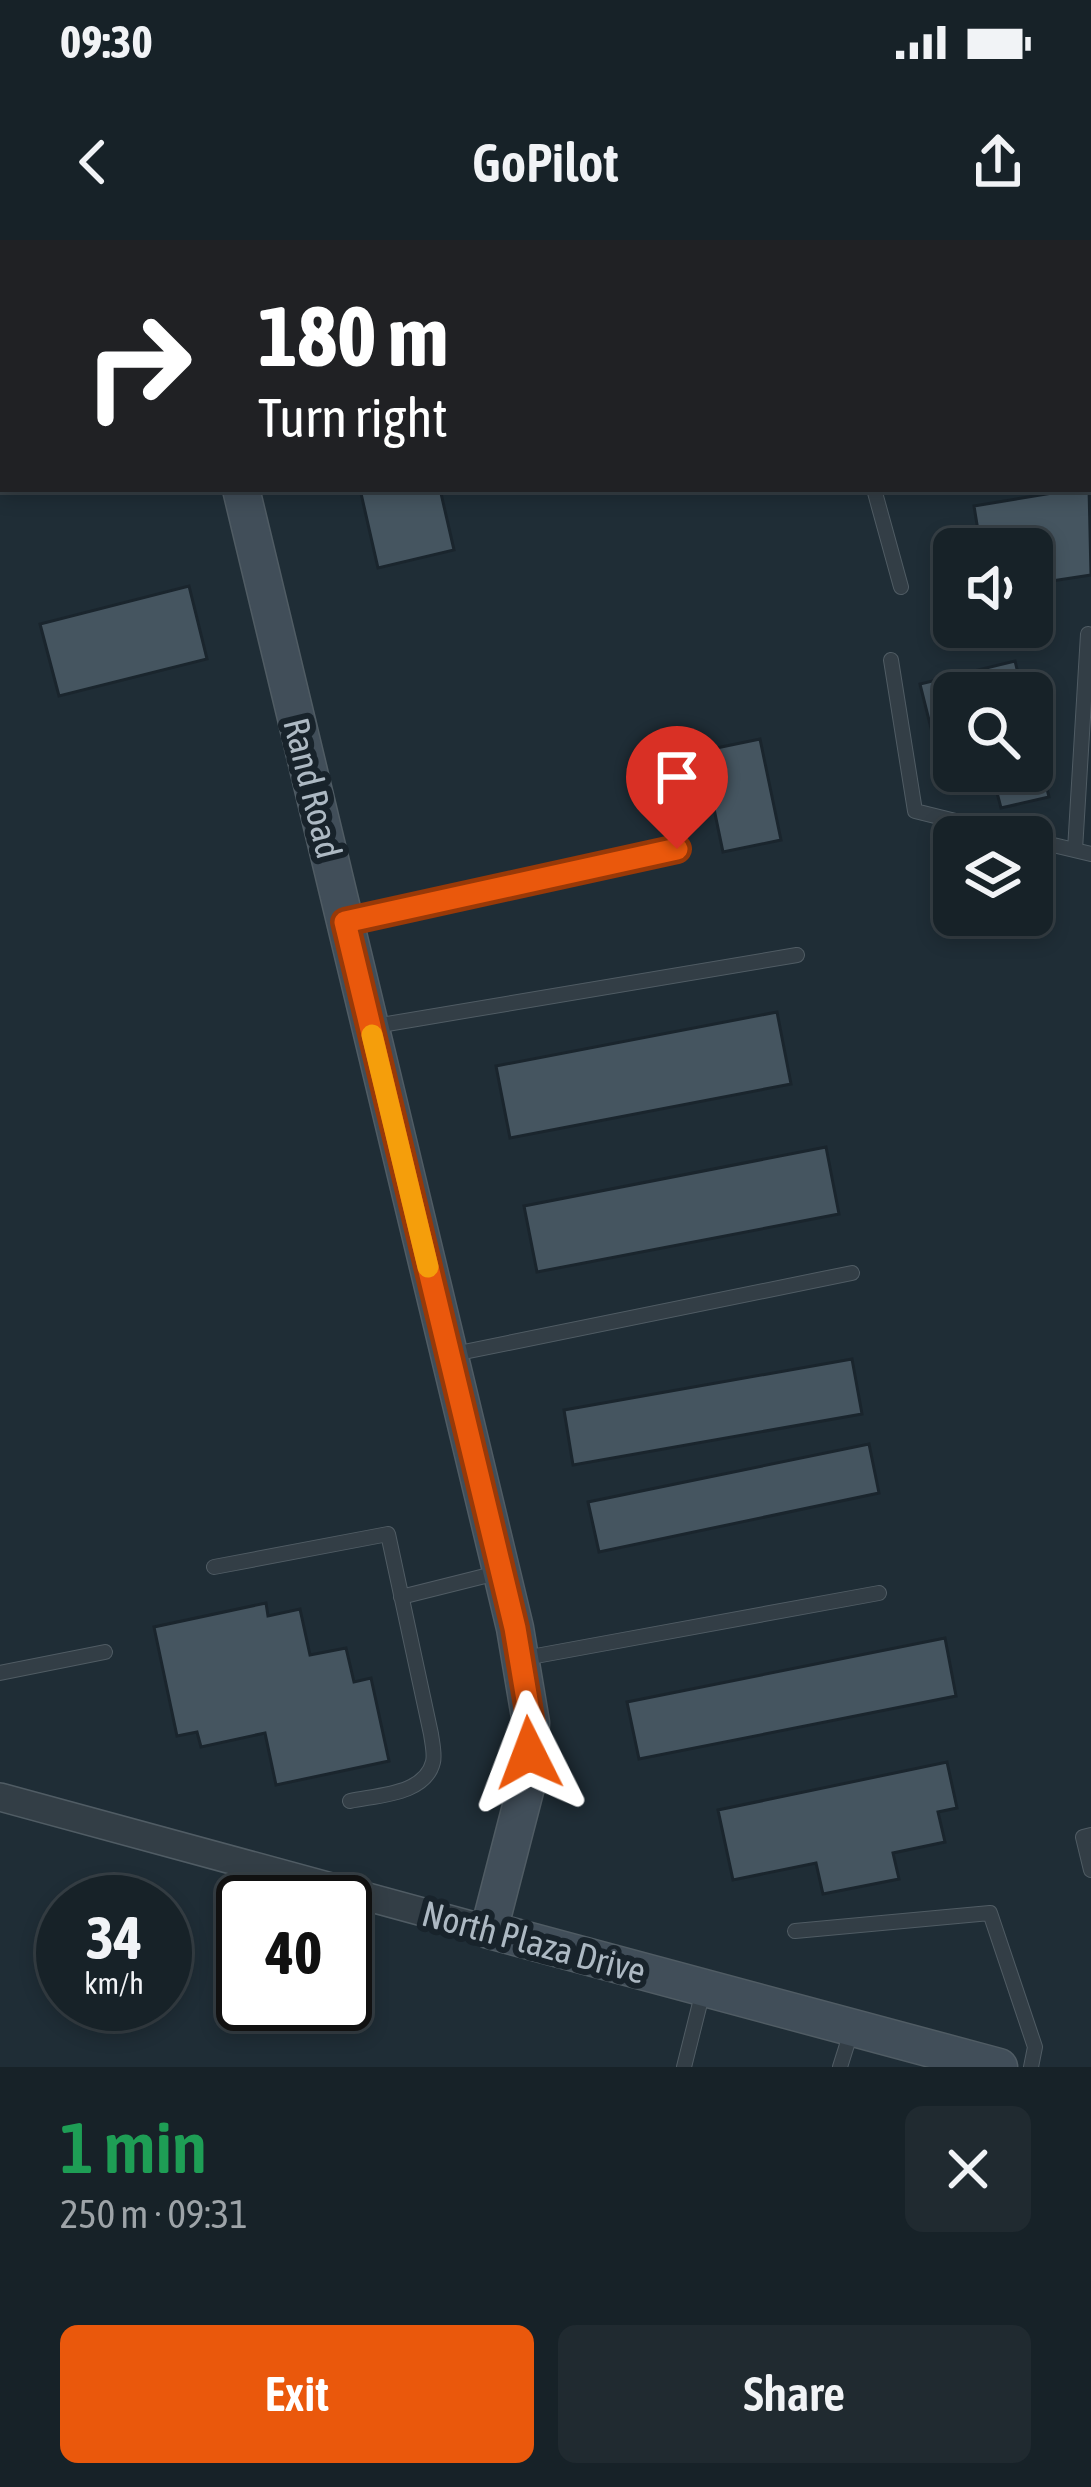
<!DOCTYPE html>
<html lang="en">
<head>
<meta charset="utf-8">
<style>
	:root { --surface:#172228; --page:#202a30; --text:#f1f3f6; --muted:#9ea4a8; --line:#363f45; --accent:#ea580c }
	body { margin:0; font-family:"Asap Condensed",sans-serif; background:var(--page); color:var(--text); height:100vh; display:flex; flex-direction:column; font-size:45px; white-space:nowrap }
	* { box-sizing:border-box; margin:0 }
	p { font-size:39px; color:var(--muted) }
	.icon { flex:none; width:66px; height:66px; fill:none; stroke:currentColor; stroke-width:2; stroke-linecap:round; stroke-linejoin:round }
	.map { position:relative; height:1827px; overflow:hidden }
	.sheet { display:flex; flex-direction:column; background:var(--surface); flex:1 }
	.sheet>* { flex:none }
	.hud { position:absolute; left:0px; top:0px; width:1092px; height:252px; box-shadow:0 6px 18px #0003,0 0 0 3px var(--line); background:#202124; color:#fff; overflow:hidden }
	.controls { position:absolute; left:933px; top:288px; display:grid; gap:24px }
	.controls a { display:grid; place-items:center; width:120px; height:120px; border-radius:18px; background:var(--surface); box-shadow:0 6px 18px #0003,0 0 0 3px var(--line); font-size:60px }
	.speed { position:absolute; left:36px; top:1635px; display:flex; gap:24px; font-size:60px; font-weight:700; text-align:center }
	.speed>* { display:grid; place-content:center; width:156px; height:156px; border-radius:50%; background:var(--surface); box-shadow:0 6px 18px #0003,0 0 0 3px var(--line); line-height:1 }
	.speed small { font-size:30px; font-weight:400 }
	.speed .limit { border:6px solid #111; border-radius:18px; background:#fff; color:#111 }
	.pin { position:absolute; display:grid; place-items:center; width:102px; height:102px; color:#fff; margin:-123px -51px; border-radius:50% 50% 50% 0; rotate:-45deg; box-shadow:0 0 12px #0007 }
	.pin .icon { rotate:45deg }
	.me { position:absolute; width:132px; margin:-66px; rotate:357deg; stroke-linejoin:round; filter:drop-shadow(0 0 9px #0008) }
	.turn { display:flex; align-items:center; gap:42px; height:252px; padding:0 60px; font-size:54px }
	.turn .icon { width:156px; height:156px; stroke-width:2.5 }
	.turn b { display:block; font-size:84px; line-height:102px }
	.round { display:grid; place-items:center; flex:none; width:126px; height:126px; border-radius:18px; background:var(--page) }
	.overview { display:flex; align-items:center; justify-content:space-between; height:204px; padding:0 60px }
	h1 { font-size:72px; font-weight:600; line-height:90px; color:#1e9e55 }
	.action { display:flex; gap:24px; margin-top:auto; padding:24px 60px }
	.action a { flex:1; height:138px; border-radius:18px; background:var(--accent); color:#fff; font-size:48px; font-weight:600; line-height:138px; text-align:center }
	.action a+a { background:var(--page); color:var(--text) }
	.status { display:flex; justify-content:space-between; align-items:center; height:84px; padding:0 60px; background:var(--surface); direction:ltr }
	.status svg { height:33px; fill:currentColor }
	header { display:flex; justify-content:space-between; align-items:center; height:156px; padding:0 60px; background:var(--surface); font-size:54px; font-weight:600 }
	.map>svg:first-child { display:block }
	.building { fill:#455560; stroke:#1a252d; stroke-width:3 }
	.lines { fill:none; stroke-linecap:round; stroke-linejoin:round }
	.lane-casing { stroke:#505c64; stroke-width:16 }
	.street-casing { stroke:#505c64; stroke-width:30 }
	.secondary-casing { stroke:#505c64; stroke-width:39 }
	.lane { stroke:#333e46; stroke-width:14 }
	.street { stroke:#333e46; stroke-width:27 }
	.secondary { stroke:#414e59; stroke-width:36 }
	.route-casing { stroke:#983908; stroke-width:30 }
	.route { stroke:#ea580c; stroke-width:21 }
	.slow { stroke:#f59e0b; stroke-width:21 }
	.labels { text-anchor:middle; stroke-width:12; stroke-linejoin:round; paint-order:stroke }
	.street-label { font-size:36px; fill:#adb9c3; stroke:#18232b }
</style>
</head>
<body>
<div class="status"><b>09:30</b><svg viewBox="0 0 49 12"><path d="M0 12V9h3v3zM5 12V6h3v6zM10 12V3h3v9zM15 12V0h3v12zM26 1h20v11H26zM47 4h2v5h-2z"/></svg></div>
<header><svg class="icon" aria-label="back" viewBox="0 0 24 24"><path d="M15 5l-7 7 7 7"/></svg>GoPilot<svg class="icon" aria-label="share" viewBox="0 0 24 24"><path d="M12 15V3M7 8l5-5 5 5M5 13v7h14v-7"/></svg></header>
<div class="map">
<svg width="1091" height="1827" viewBox="0 0 1091 1827">
	<rect width="100%" height="100%" fill="#1f2d36"/>
	<!-- building -->
	<path class="building" d="M 318,0 L 383,0 L 384,3 L 319,3 Z
		M 999,0 L 1091,0 L 1091,19 L 1089,3 L 1000,3 Z
		M 0,33 L 3,33 L 3,140 L 0,127 Z
		M 1089,247 L 1091,335 L 1032,344 L 1032,309 L 981,309 L 974,266 Z
		M 360,249 L 440,249 L 454,310 L 378,328 Z
		M 189,346 L 207,419 L 59,456 L 40,384 Z
		M 1015,421 L 1023,453 L 954,453 L 954,531 L 1032,531 L 1032,488 L 1049,557 L 1001,568 L 994,541 L 947,552 L 920,444 Z
		M 760,499 L 781,600 L 723,612 L 702,511 Z
		M 777,772 L 791,844 L 510,898 L 496,826 Z
		M 826,907 L 839,974 L 537,1032 L 524,966 Z
		M 852,1119 L 862,1174 L 573,1225 L 564,1170 Z
		M 869,1204 L 879,1253 L 599,1312 L 588,1262 Z
		M 266,1363 L 268,1376 L 300,1369 L 310,1415 L 346,1408 L 354,1442 L 371,1438 L 389,1521 L 276,1545 L 265,1493 L 201,1507 L 197,1492 L 177,1496 L 154,1387 Z
		M 945,1398 L 956,1456 L 639,1519 L 627,1462 Z
		M 947,1522 L 957,1568 L 938,1572 L 945,1602 L 893,1613 L 899,1639 L 823,1654 L 816,1623 L 733,1640 L 718,1570 Z"/>
	<g class="lines">
		<!-- lane casing -->
		<g class="lane-casing">
			<path id="lane" d="M 1089,153 L 1091,153
				M 874,249 L 901,347
				M 891,420 L 915,571 L 1020,597
				M 1032,600 L 1091,614
				M 1075,610 L 1088,394
				M 345,681 L 677,609 L 660,511
				M 375,786 L 797,715
				M 449,1115 L 852,1033
				M 214,1327 L 388,1294 L 431,1494 C 432,1502 435,1514 433,1522 C 425,1555 377,1555 350,1561
				M 401,1357 L 501,1332
				M 525,1418 L 879,1353
				M 0,1433 L 105,1412
				M 1091,1595 L 1083,1597 L 1091,1630
				M 795,1691 L 990,1673 L 1035,1807 L 1031,1827
				M 684,1827 L 703,1751
				M 840,1827 L 851,1792"/>
		</g>
		<!-- street casing -->
		<g class="street-casing">
			<path id="street" d="M 0,1557 L 489,1690"/>
		</g>
		<!-- secondary casing -->
		<g class="secondary-casing">
			<path id="secondary" d="M 181,0 L 182,3
				M 241,249 L 515,1388 L 531,1483 L 527,1543 L 489,1690 L 999,1827"/>
		</g>
		<!-- lane -->
		<use href="#lane" class="lane"/>
		<!-- street -->
		<use href="#street" class="street"/>
		<!-- secondary -->
		<use href="#secondary" class="secondary"/>
	</g>
	<g class="lines">
		<!-- route casing -->
		<g class="route-casing">
			<path id="route" d="M 529,1513 L 531,1484 L 515,1388 L 345,682 L 677,609"/>
		</g>
		<!-- route -->
		<use href="#route" class="route"/>
		<!-- slow -->
		<path class="slow" d="M 372,795 L 428,1027"/>
	</g>
	<g class="labels">
		<!-- street labels -->
		<g class="street-label">
			<text transform="translate(313 548) rotate(76)" y="13">Rand Road</text>
			<text transform="translate(534 1702) rotate(15)" y="13">North Plaza Drive</text>
		</g>
	</g>
</svg>
<div class="controls">
<a><svg class="icon" aria-label="sound" viewBox="0 0 24 24"><path d="M4 9h4l5-4v14l-5-4H4zM17 9q2 3 0 6"/></svg></a>
<a><svg class="icon" aria-label="search" viewBox="0 0 24 24"><circle cx="10" cy="10" r="6"/><path d="M15 15l6 6"/></svg></a>
<a><svg class="icon" aria-label="layers" viewBox="0 0 24 24"><path d="M12 4l9 5-9 5-9-5zM3 14l9 5 9-5"/></svg></a>
</div>
<div class="speed"><div>34<small>km/h</small></div><div class="limit">40</div></div>
<div class="pin" style="left:677px;top:609px;background:#d93025"><svg class="icon" aria-label="arrive" viewBox="0 0 24 24"><path d="M6 21V4h12l-3 4 3 4H6"/></svg></div>
<svg class="me" style="left:529px;top:1513px" viewBox="-20 -20 40 40"><path d="M0-17L14 15 0 8-14 15z" fill="#ea580c" stroke="#fff" stroke-width="4"/></svg>
<div class="hud">
<div class="turn"><svg class="icon" aria-label="right" viewBox="0 0 24 24"><path d="M7 20v-9h11M14 6l5 5-5 5"/></svg><div><b>180 m</b>Turn right</div></div>
</div>
</div>
<section class="sheet">
<div class="overview"><div><h1>1 min</h1><p>250 m · 09:31</p></div><a class="round"><svg class="icon" aria-label="close" viewBox="0 0 24 24"><path d="M6 6l12 12M18 6L6 18"/></svg></a></div>
<div class="action"><a>Exit</a><a>Share</a></div>
</section>
</body>
</html>
